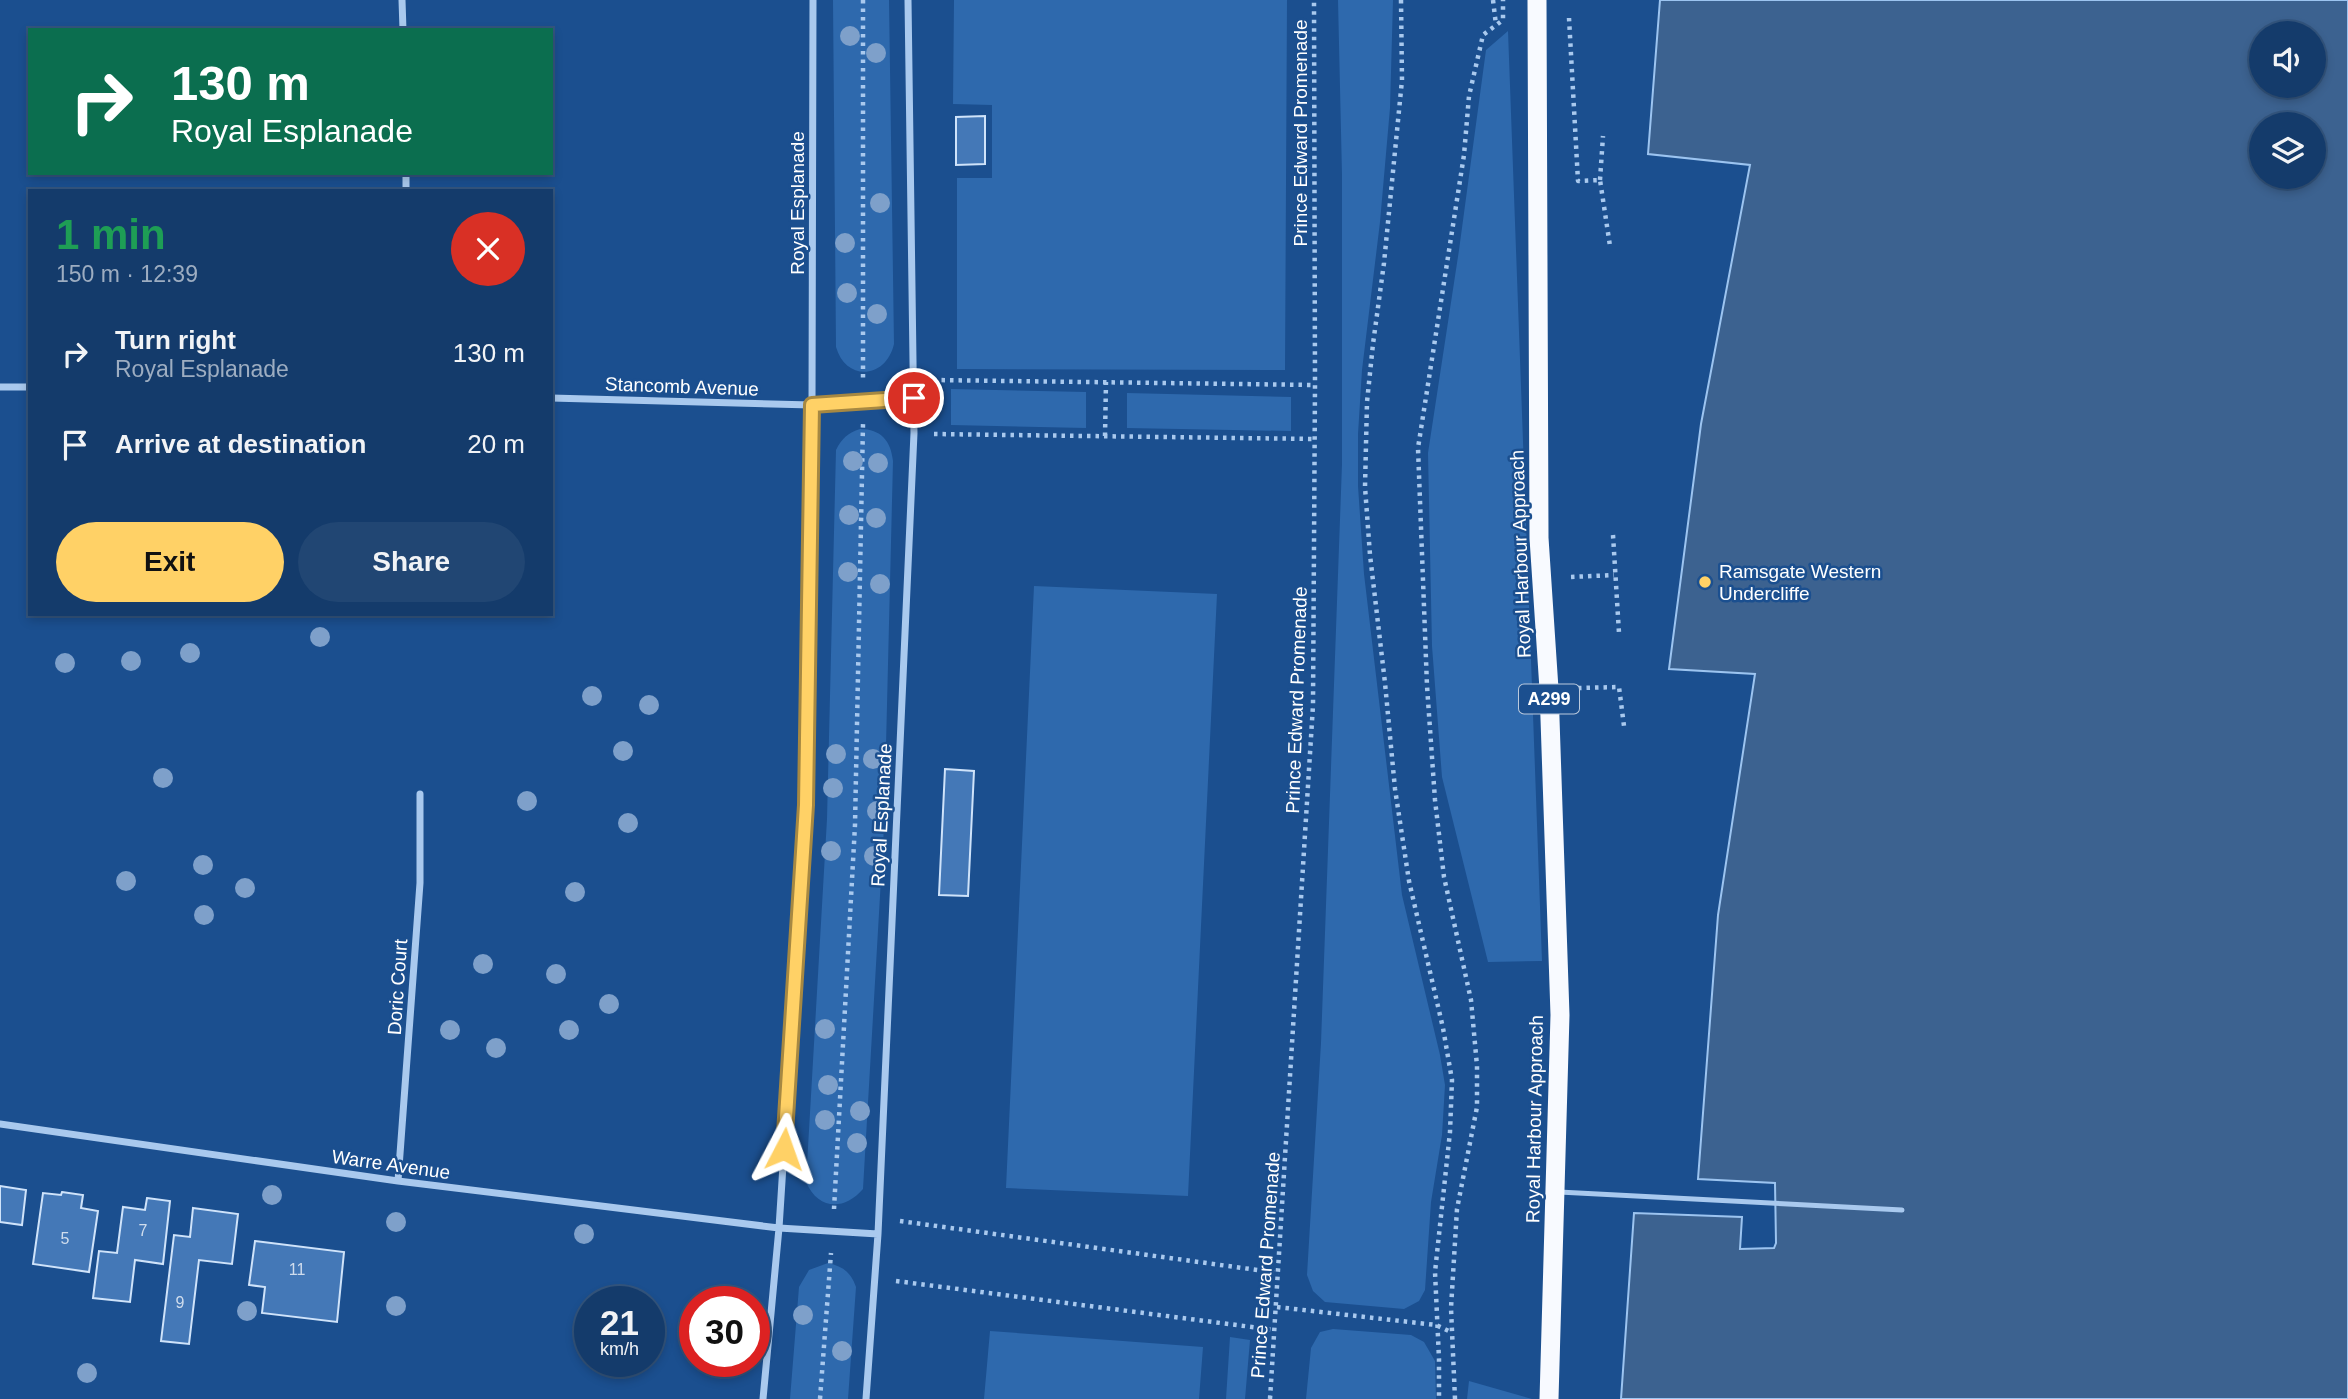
<!DOCTYPE html>
<html lang="en">
<head>
<meta charset="utf-8">
<style>
	:root { --surface:#143b6b; --page:#214673; --text:#f1f3f6; --muted:#9dadc1; --line:#33557e; --accent:#ffd166 }
	body { margin:0; font-family:Arial,sans-serif; background:var(--page); color:var(--text); height:100vh; display:flex; flex-direction:column; font-size:26px; white-space:nowrap }
	* { box-sizing:border-box; margin:0 }
	p { font-size:23px; color:var(--muted) }
	.icon { flex:none; width:38px; height:38px; fill:none; stroke:currentColor; stroke-width:2; stroke-linecap:round; stroke-linejoin:round }
	.map { position:relative; flex:1; overflow:hidden }
	.details { position:absolute; left:28px; top:189px; width:525px; height:427px; display:flex; flex-direction:column; background:var(--surface); border-radius:0px; box-shadow:0 4px 10px #0003,0 0 0 2px var(--line) }
	.details>* { flex:none }
	.top-card { position:absolute; left:28px; top:28px; width:525px; height:147px; border-radius:0px; box-shadow:0 4px 10px #0003,0 0 0 2px var(--line); background:#0b6e4f; color:#fff; overflow:hidden }
	.tools { position:absolute; left:2249px; top:21px; display:grid; gap:14px }
	.tools a { display:grid; place-items:center; width:77px; height:77px; border-radius:50%; background:var(--surface); box-shadow:0 4px 10px #0003,0 0 0 2px var(--line); font-size:35px }
	.speed { position:absolute; left:574px; top:1286px; display:flex; gap:14px; font-size:35px; font-weight:700; text-align:center }
	.speed>* { display:grid; place-content:center; width:91px; height:91px; border-radius:50%; background:var(--surface); box-shadow:0 4px 10px #0003,0 0 0 2px var(--line); line-height:1 }
	.speed small { font-size:18px; font-weight:400 }
	.speed .limit { border:10px solid #d22; background:#fff; color:#111 }
	.pin { position:absolute; display:grid; place-items:center; width:60px; height:60px; color:#fff; margin:-30px; border:4px solid #fff; border-radius:50%; box-shadow:0 2px 7px #0007 }
	.me { position:absolute; width:77px; margin:-38px; rotate:4deg; stroke-linejoin:round; filter:drop-shadow(0 0 5px #0008) }
	.turn { display:flex; align-items:center; gap:24px; height:147px; padding:0 28px; font-size:32px }
	.turn .icon { width:91px; height:91px; stroke-width:2.5 }
	.turn b { display:block; font-size:49px; line-height:60px }
	.round { display:grid; place-items:center; flex:none; width:74px; height:74px; border-radius:37px; background:var(--page) }
	.headline { display:flex; align-items:center; justify-content:space-between; height:119px; padding:0 28px }
	h1 { font-size:42px; font-weight:700; line-height:52px; color:#1e9e55 }
	.button { display:flex; gap:14px; margin-top:auto; padding:14px 28px }
	.button a { flex:1; height:80px; border-radius:42px; background:var(--accent); color:#111; font-size:28px; font-weight:700; line-height:80px; text-align:center }
	.button a+a { background:var(--page); color:var(--text) }
	ul { padding:0; list-style:none }
	li { display:flex; align-items:center; gap:21px; height:91px; padding:0 28px }
	li div { flex:1 }
	li b { display:block; font-size:26px }
	li em { font-style:normal }
	.map>svg:first-child { display:block }
	.green { fill:#2e69ad }
	.water { fill:#3c6290; stroke:#9cc4f0; stroke-width:2; fill-rule:evenodd }
	.building { fill:#4478b7; stroke:#cfe3fa; stroke-width:2 }
	.lines { fill:none; stroke-linecap:round; stroke-linejoin:round }
	.path { stroke:#a9c9ee; stroke-width:4.5; stroke-dasharray:3.5 5; stroke-linecap:butt }
	.service { stroke:#a9c9ee; stroke-width:5 }
	.minor { stroke:#a9c9ee; stroke-width:7 }
	.trunk { stroke:#f8faff; stroke-width:19 }
	.tree { fill:#7ea0ca }
	.route-casing { stroke:#a68842; stroke-width:18 }
	.route { stroke:#ffd166; stroke-width:12 }
	.poi-dot { fill:#ffd166; stroke:#1b4f8f; stroke-width:2.5 }
	.labels { text-anchor:middle; stroke-width:5; stroke-linejoin:round; paint-order:stroke }
	.number-label { font-size:16px; fill:#d0dded }
	.shield { fill:#1b4f8f; stroke:#bbcadd; stroke-width:2 }
	.shield-label { font-size:18px; font-weight:bold; fill:#fff }
	.street-label { font-size:19px; fill:#fff; stroke:#1b4f8f }
	.poi-label { font-size:19px; fill:#fff; stroke:#1b4f8f; text-anchor:start }
</style>
</head>
<body>
<div class="map">
<svg width="2348" height="1399" viewBox="0 0 2348 1399">
	<rect width="100%" height="100%" fill="#1b4f8f"/>
	<!-- green -->
	<path class="green" d="M 833,0 L 889,0 L 894,344 C 886,379 846,382 836,347 Z
		M 954,0 L 1287,0 L 1285,370 L 957,369 L 957,178 L 992,178 L 992,105 L 953,104 Z
		M 1338,0 L 1393,0 L 1390,108 L 1380,222 L 1362,370 L 1358,434 L 1358,486 L 1364,574 L 1402,895 L 1440,1055 L 1445,1085 L 1442,1135 L 1431,1202 L 1425,1290 L 1419,1301 L 1404,1309 L 1325,1302 L 1313,1291 L 1307,1275 L 1321,1043 L 1342,464 L 1342,175 Z
		M 1508,31 L 1542,961 L 1488,962 L 1442,777 L 1432,646 L 1428,453 L 1459,250 L 1486,50 Z
		M 951,389 L 1086,392 L 1086,428 L 951,425 Z
		M 1127,393 L 1291,397 L 1291,431 L 1127,428 Z
		M 860,429 C 881,429 891,441 893,461 L 884,827 L 863,1189 C 844,1211 818,1210 806,1182 L 827,819 L 836,450 C 842,438 848,433 860,429 Z
		M 1034,586 L 1217,594 L 1188,1196 L 1006,1188 Z
		M 828,1263 C 842,1266 851,1272 856,1287 L 848,1399 L 790,1399 L 799,1287 L 809,1270 Z
		M 1333,1329 L 1411,1335 L 1424,1342 L 1435,1361 L 1436,1399 L 1306,1399 L 1311,1348 L 1320,1332 Z
		M 990,1331 L 1203,1347 L 1199,1399 L 984,1399 Z
		M 1230,1337 L 1250,1340 L 1245,1399 L 1226,1399 Z
		M 1469,1381 L 1532,1399 L 1467,1399 Z"/>
	<!-- water -->
	<path class="water" d="M 1660,0 L 2348,0 L 2348,1399 L 1621,1399 L 1634,1213 L 1742,1217 L 1740,1249 L 1774,1248 L 1776,1243 L 1775,1183 L 1698,1179 L 1718,915 L 1755,674 L 1669,669 L 1701,424 L 1750,165 L 1648,154 ZM 2261,33 L 2314,33 L 2314,86 L 2261,86 ZM 2261,124 L 2314,124 L 2314,177 L 2261,177 Z"/>
	<!-- building -->
	<path class="building" d="M 985,116 L 985,164 L 956,165 L 956,117 Z
		M 945,769 L 974,771 L 968,896 L 939,895 Z
		M 0,1186 L 26,1190 L 22,1225 L 0,1222 Z
		M 62,1192 L 83,1195 L 81,1208 L 98,1211 L 89,1272 L 33,1264 L 43,1193 L 61,1195 Z
		M 147,1198 L 170,1201 L 163,1264 L 135,1260 L 130,1302 L 93,1298 L 99,1251 L 117,1253 L 123,1207 L 145,1210 Z
		M 193,1208 L 238,1214 L 232,1264 L 199,1260 L 189,1344 L 161,1341 L 174,1235 L 190,1237 Z
		M 255,1241 L 344,1252 L 337,1322 L 262,1313 L 265,1287 L 249,1285 Z"/>
	<g class="lines">
		<!-- path -->
		<path class="path" d="M 863,0 L 863,381
			M 1401,0 L 1402,80 L 1384,263 L 1373,344 L 1367,402 L 1365,487 L 1370,555 L 1385,683 L 1395,789 L 1409,881 L 1443,1028 L 1452,1080 L 1450,1132 L 1435,1272 L 1439,1359 L 1439,1399
			M 1493,0 L 1496,25
			M 1569,18 L 1578,181 L 1600,180 L 1610,246
			M 1600,180 L 1603,136
			M 933,380 L 1315,385
			M 934,434 L 1315,439
			M 1105,436 L 1106,382
			M 1613,535 L 1619,633
			M 1571,577 L 1614,575
			M 1578,688 L 1619,687 L 1624,726
			M 834,1209 L 855,825 L 863,424
			M 900,1221 L 1279,1273
			M 896,1281 L 1275,1330
			M 1277,1307 L 1436,1325 L 1451,1332
			M 820,1399 L 831,1253
			M 1270,1399 L 1313,705 L 1315,385 L 1314,0
			M 1455,1399 L 1451,1308 L 1457,1209 L 1477,1107 L 1477,1066 L 1471,1000 L 1444,877 L 1435,800 L 1427,686 L 1418,448 L 1464,155 L 1469,96 L 1483,35 L 1503,20 L 1503,0"/>
		<!-- service -->
		<path class="service" d="M 1559,1192 L 1902,1210"/>
		<!-- minor -->
		<path class="minor" d="M 402,0 L 403,30
			M 406,173 L 406,191
			M 0,387 L 30,387
			M 551,398 L 812,405 L 914,398
			M 0,1124 L 398,1181 L 779,1228 L 878,1234
			M 398,1181 L 420,883 L 420,794
			M 763,1399 L 779,1228 L 806,805 L 812,405 L 813,0
			M 866,1399 L 878,1234 L 914,433 L 908,0"/>
		<!-- trunk -->
		<path class="trunk" d="M 1537,0 L 1539,538 L 1549,689 L 1560,1015 L 1549,1399"/>
	</g>
	<!-- trees -->
	<g class="tree">
		<circle cx="850" cy="36" r="10"/>
		<circle cx="876" cy="53" r="10"/>
		<circle cx="880" cy="203" r="10"/>
		<circle cx="845" cy="243" r="10"/>
		<circle cx="847" cy="293" r="10"/>
		<circle cx="877" cy="314" r="10"/>
		<circle cx="853" cy="461" r="10"/>
		<circle cx="878" cy="463" r="10"/>
		<circle cx="849" cy="515" r="10"/>
		<circle cx="876" cy="518" r="10"/>
		<circle cx="848" cy="572" r="10"/>
		<circle cx="880" cy="584" r="10"/>
		<circle cx="320" cy="637" r="10"/>
		<circle cx="190" cy="653" r="10"/>
		<circle cx="131" cy="661" r="10"/>
		<circle cx="65" cy="663" r="10"/>
		<circle cx="592" cy="696" r="10"/>
		<circle cx="649" cy="705" r="10"/>
		<circle cx="623" cy="751" r="10"/>
		<circle cx="836" cy="754" r="10"/>
		<circle cx="873" cy="759" r="10"/>
		<circle cx="163" cy="778" r="10"/>
		<circle cx="833" cy="788" r="10"/>
		<circle cx="527" cy="801" r="10"/>
		<circle cx="877" cy="811" r="10"/>
		<circle cx="628" cy="823" r="10"/>
		<circle cx="831" cy="851" r="10"/>
		<circle cx="874" cy="856" r="10"/>
		<circle cx="203" cy="865" r="10"/>
		<circle cx="126" cy="881" r="10"/>
		<circle cx="245" cy="888" r="10"/>
		<circle cx="575" cy="892" r="10"/>
		<circle cx="204" cy="915" r="10"/>
		<circle cx="483" cy="964" r="10"/>
		<circle cx="556" cy="974" r="10"/>
		<circle cx="609" cy="1004" r="10"/>
		<circle cx="825" cy="1029" r="10"/>
		<circle cx="450" cy="1030" r="10"/>
		<circle cx="569" cy="1030" r="10"/>
		<circle cx="496" cy="1048" r="10"/>
		<circle cx="828" cy="1085" r="10"/>
		<circle cx="860" cy="1111" r="10"/>
		<circle cx="825" cy="1120" r="10"/>
		<circle cx="857" cy="1143" r="10"/>
		<circle cx="272" cy="1195" r="10"/>
		<circle cx="396" cy="1222" r="10"/>
		<circle cx="584" cy="1234" r="10"/>
		<circle cx="396" cy="1306" r="10"/>
		<circle cx="247" cy="1311" r="10"/>
		<circle cx="803" cy="1315" r="10"/>
		<circle cx="842" cy="1351" r="10"/>
		<circle cx="87" cy="1373" r="10"/>
	</g>
	<g class="lines">
		<!-- route casing -->
		<g class="route-casing">
			<path id="route" d="M 784,1149 L 806,805 L 812,405 L 914,398"/>
		</g>
		<!-- route -->
		<use href="#route" class="route"/>
	</g>
	<!-- markers -->
	<circle class="poi-dot" cx="1705" cy="582" r="7"/>
	<g class="labels">
		<!-- number labels -->
		<g class="number-label">
			<text x="143" y="1236">7</text>
			<text x="65" y="1244">5</text>
			<text x="297" y="1275">11</text>
			<text x="180" y="1308">9</text>
		</g>
		<!-- shield labels -->
		<rect class="shield" x="1519" y="684.5" width="60" height="29" rx="5"/>
		<g class="shield-label">
			<text x="1549" y="705">A299</text>
		</g>
		<!-- street labels -->
		<g class="street-label">
			<text transform="translate(1300 133) rotate(-90)" y="7">Prince Edward Promenade</text>
			<text transform="translate(797 203) rotate(-90)" y="7">Royal Esplanade</text>
			<text transform="translate(682 386) rotate(2)" y="7">Stancomb Avenue</text>
			<text transform="translate(1520 554) rotate(-92)" y="7">Royal Harbour Approach</text>
			<text transform="translate(1296 700) rotate(-88)" y="7">Prince Edward Promenade</text>
			<text transform="translate(881 815) rotate(-87)" y="7">Royal Esplanade</text>
			<text transform="translate(397 987) rotate(-86)" y="7">Doric Court</text>
			<text transform="translate(1534 1119) rotate(-89)" y="7">Royal Harbour Approach</text>
			<text transform="translate(391 1164) rotate(8)" y="7">Warre Avenue</text>
			<text transform="translate(1265 1265) rotate(-86)" y="7">Prince Edward Promenade</text>
		</g>
		<!-- poi labels -->
		<g class="poi-label">
			<text x="1719" y="578">Ramsgate Western<tspan x="1719" dy="22">Undercliffe</tspan></text>
		</g>
	</g>
</svg>
<div class="tools">
<a><svg class="icon" aria-label="sound" viewBox="0 0 24 24"><path d="M4 9h4l5-4v14l-5-4H4zM17 9q2 3 0 6"/></svg></a>
<a><svg class="icon" aria-label="layers" viewBox="0 0 24 24"><path d="M12 4l9 5-9 5-9-5zM3 14l9 5 9-5"/></svg></a>
</div>
<div class="speed"><div>21<small>km/h</small></div><div class="limit">30</div></div>
<div class="pin" style="left:914px;top:398px;background:#d93025"><svg class="icon" aria-label="arrive" viewBox="0 0 24 24"><path d="M6 21V4h12l-3 4 3 4H6"/></svg></div>
<svg class="me" style="left:784px;top:1149px" viewBox="-20 -20 40 40"><path d="M0-17L14 15 0 8-14 15z" fill="#ffd166" stroke="#fff" stroke-width="4"/></svg>
<div class="top-card">
<div class="turn"><svg class="icon" aria-label="right" viewBox="0 0 24 24"><path d="M7 20v-9h11M14 6l5 5-5 5"/></svg><div><b>130 m</b>Royal Esplanade</div></div>
</div>
<section class="details">
<div class="headline"><div><h1>1 min</h1><p>150 m · 12:39</p></div><a class="round" style="background:#d93025;color:#fff"><svg class="icon" aria-label="close" viewBox="0 0 24 24"><path d="M6 6l12 12M18 6L6 18"/></svg></a></div>
<ul>
<li><svg class="icon" aria-label="right" viewBox="0 0 24 24"><path d="M7 20v-9h11M14 6l5 5-5 5"/></svg><div><b>Turn right</b><p>Royal Esplanade</p></div><em>130 m</em></li>
<li><svg class="icon" aria-label="arrive" viewBox="0 0 24 24"><path d="M6 21V4h12l-3 4 3 4H6"/></svg><div><b>Arrive at destination</b></div><em>20 m</em></li>
</ul>
<div class="button"><a>Exit</a><a>Share</a></div>
</section>
</div>
</body>
</html>
